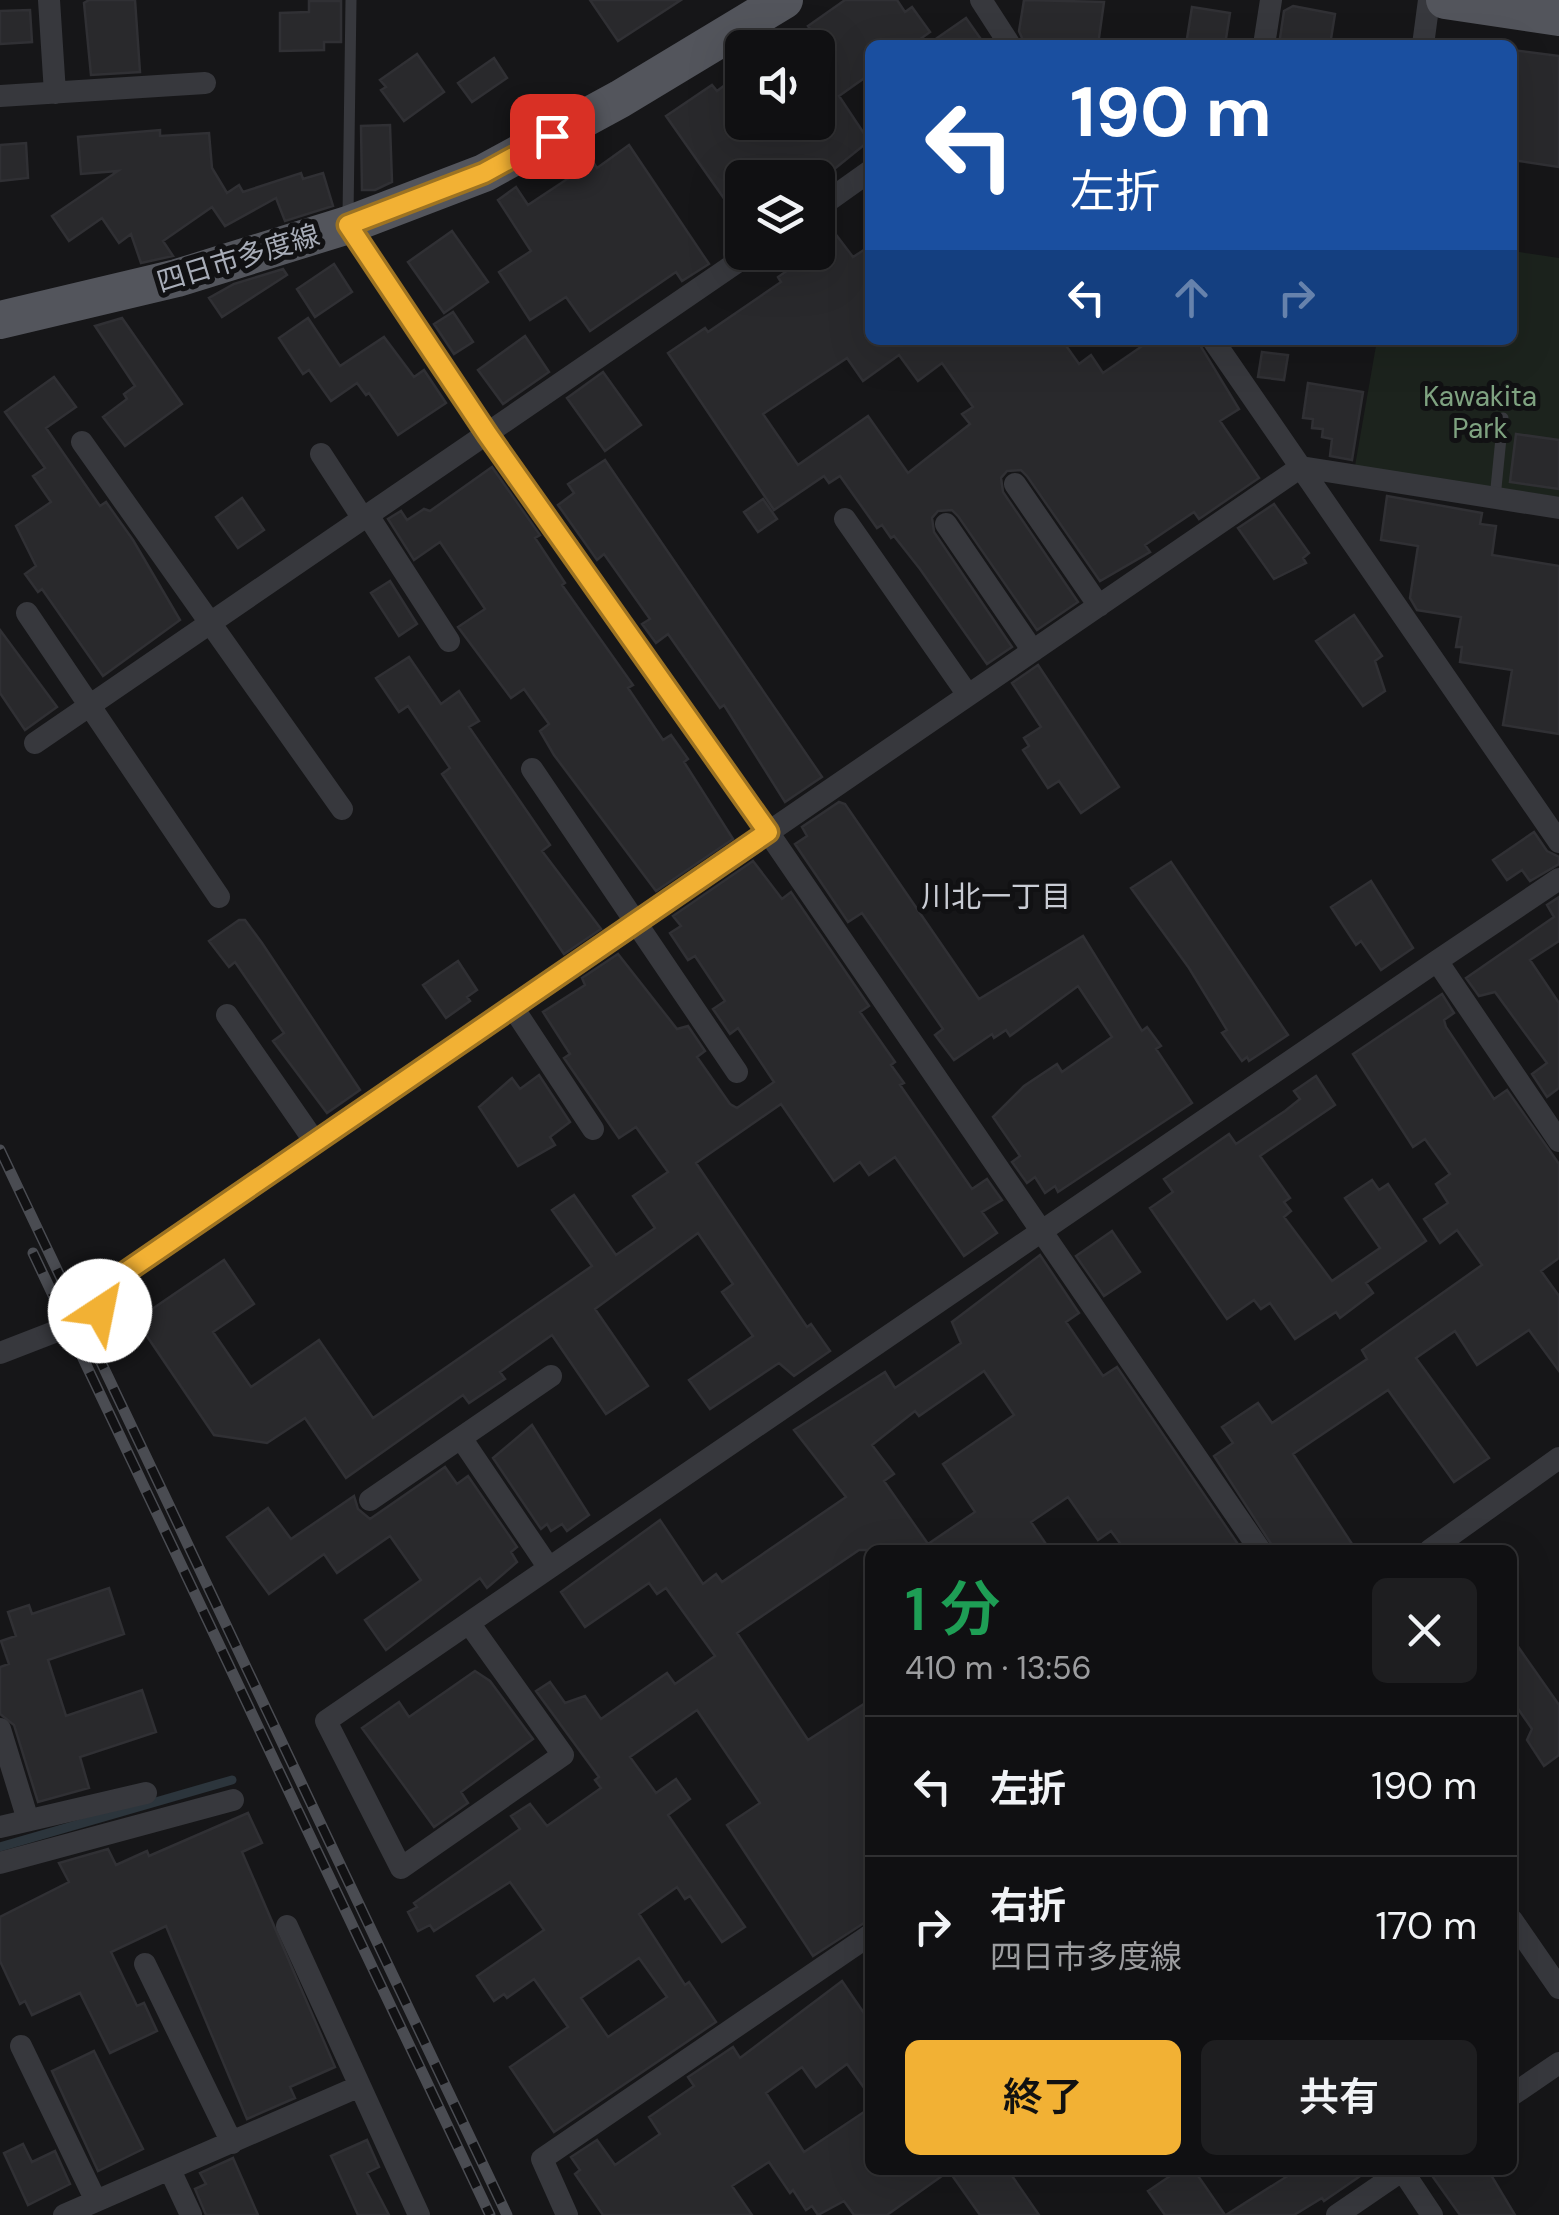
<!DOCTYPE html>
<html lang="ja">
<head>
<meta charset="utf-8">
<style>
	:root { --surface:#101012; --page:#1e1e20; --text:#f1f3f6; --muted:#9c9d9f; --line:#303032; --accent:#f2b134 }
	body { margin:0; font-family:"DM Sans","Noto Sans JP",sans-serif; background:var(--page); color:var(--text); height:100vh; display:flex; flex-direction:column; font-size:38px; white-space:nowrap }
	* { box-sizing:border-box; margin:0 }
	p { font-size:32px; color:var(--muted) }
	.icon { flex:none; width:55px; height:55px; fill:none; stroke:currentColor; stroke-width:2; stroke-linecap:round; stroke-linejoin:round }
	.map { position:relative; flex:1; overflow:hidden }
	.side { position:absolute; left:865px; top:1545px; width:652px; height:630px; display:flex; flex-direction:column; background:var(--surface); border-radius:15px; box-shadow:0 10px 40px #0002,0 0 0 2px var(--line) }
	.side>* { flex:none }
	.top-card { position:absolute; left:865px; top:40px; width:652px; height:305px; border-radius:15px; box-shadow:0 10px 40px #0002,0 0 0 2px var(--line); background:#1a4fa0; color:#fff; overflow:hidden }
	.buttons { position:absolute; left:725px; top:30px; display:grid; gap:20px }
	.buttons a { display:grid; place-items:center; width:110px; height:110px; border-radius:15px; background:var(--surface); box-shadow:0 10px 40px #0002,0 0 0 2px var(--line); font-size:50px }
	.pin { position:absolute; display:grid; place-items:center; width:85px; height:85px; color:#fff; margin:-42px; border-radius:20px; box-shadow:0 5px 15px #0006 }
	.me { position:absolute; width:110px; margin:-55px; rotate:34deg; stroke-linejoin:round; filter:drop-shadow(0 0 8px #0008) }
	.turn { display:flex; align-items:center; gap:35px; height:210px; padding:0 40px; font-size:45px }
	.turn .icon { width:130px; height:130px; stroke-width:2.5 }
	.turn b { display:block; font-size:70px; line-height:85px }
	.lanes { display:flex; align-items:center; height:95px; padding:0 40px; background:#0003; justify-content:center; gap:50px; direction:ltr }
	.lanes .off { opacity:.35 }
	.round { display:grid; place-items:center; flex:none; width:105px; height:105px; border-radius:15px; background:var(--page) }
	.headline { display:flex; align-items:center; justify-content:space-between; height:170px; padding:0 40px }
	h1 { font-size:60px; font-weight:600; line-height:75px; color:#1e9e55 }
	.cta { display:flex; gap:20px; margin-top:auto; padding:20px 40px }
	.cta a { flex:1; height:115px; border-radius:15px; background:var(--accent); color:#111; font-size:40px; font-weight:600; line-height:115px; text-align:center }
	.cta a+a { background:var(--page); color:var(--text) }
	ul { padding:0; list-style:none }
	li { display:flex; align-items:center; gap:30px; height:140px; padding:0 40px; border-top:2px solid var(--line) }
	li div { flex:1 }
	li b { display:block; font-size:38px }
	li em { font-style:normal }
	.map>svg:first-child { display:block }
	.green { fill:#1c231d }
	.lines { fill:none; stroke-linecap:round; stroke-linejoin:round }
	.stream { stroke:#2c353c; stroke-width:9 }
	.building { fill:#29292c; stroke:#303034; stroke-width:2.5; fill-rule:evenodd }
	.service { stroke:#37383d; stroke-width:11 }
	.minor { stroke:#37383d; stroke-width:22 }
	.primary { stroke:#53555c; stroke-width:38 }
	.rail-casing { stroke:#4a4c52; stroke-width:11 }
	.rail { stroke:#111113; stroke-width:8; stroke-dasharray:22; stroke-linecap:butt }
	.route-casing { stroke:#9d7322; stroke-width:25 }
	.route { stroke:#f2b134; stroke-width:18 }
	.labels { text-anchor:middle; stroke-width:10; stroke-linejoin:round; paint-order:stroke }
	.street-label { font-size:28px; fill:#a8adb8; stroke:#111113 }
	.park-label { font-size:28px; fill:#7fa381; stroke:#111113 }
	.neighbourhood-label { font-size:30px; fill:#c9ccd4; stroke:#111113 }
</style>
</head>
<body>
<div class="map">
<svg width="1559" height="2215" viewBox="0 0 1559 2215">
	<rect width="100%" height="100%" fill="#161618"/>
	<!-- green -->
	<path class="green" d="M 1513,251 L 1559,258 L 1559,497 L 1355,466 L 1377,340 L 1512,340 Z"/>
	<g class="lines">
		<!-- stream -->
		<path class="stream" d="M 0,1847 L 232,1780"/>
	</g>
	<!-- building -->
	<path class="building" d="M 89,0 L 135,0 L 140,72 L 91,75 L 84,3 Z
		M 590,0 L 681,0 L 618,41 Z
		M 845,0 L 897,0 L 905,12 L 912,7 L 930,32 L 912,45 L 870,45 L 870,74 L 839,96 L 869,141 L 822,179 L 742,178 L 742,224 L 666,116 L 712,85 L 717,91 L 729,82 L 742,101 L 742,122 L 759,122 L 768,135 L 787,122 L 818,122 L 818,40 L 808,26 Z
		M 1024,0 L 1104,2 L 1098,45 L 1025,45 L 1019,31 Z
		M 309,1 L 341,1 L 341,42 L 324,42 L 324,50 L 280,51 L 280,13 L 309,12 Z
		M 1293,6 L 1335,14 L 1330,45 L 1279,45 L 1284,11 Z
		M 1192,7 L 1230,13 L 1225,45 L 1186,45 Z
		M 30,10 L 32,42 L 0,44 L 0,11 Z
		M 966,18 L 985,45 L 927,45 Z
		M 1512,50 L 1559,56 L 1559,167 L 1512,160 Z
		M 417,54 L 444,92 L 404,121 L 381,90 L 386,87 L 380,80 Z
		M 494,58 L 507,78 L 472,102 L 458,83 Z
		M 390,125 L 392,182 L 375,190 L 362,190 L 361,126 Z
		M 160,130 L 160,136 L 209,133 L 212,168 L 227,193 L 239,185 L 243,192 L 301,173 L 303,179 L 323,173 L 333,206 L 285,221 L 276,198 L 225,226 L 212,207 L 163,241 L 173,256 L 141,263 L 131,234 L 119,243 L 102,218 L 69,241 L 52,216 L 118,171 L 81,174 L 78,137 Z
		M 26,143 L 28,178 L 0,181 L 0,145 Z
		M 629,145 L 709,264 L 682,281 L 676,272 L 590,331 L 566,297 L 530,320 L 499,272 L 531,251 L 498,200 L 516,187 L 528,205 L 593,162 L 597,168 Z
		M 452,231 L 488,282 L 444,313 L 408,262 Z
		M 837,236 L 853,257 L 870,246 L 870,340 L 1062,340 L 1079,364 L 1091,355 L 1103,373 L 1151,340 L 1197,340 L 1239,409 L 1220,421 L 1259,478 L 1199,519 L 1194,512 L 1145,545 L 1150,552 L 1100,581 L 1027,476 L 1021,470 L 1007,471 L 1001,478 L 1003,492 L 1078,602 L 1037,630 L 958,516 L 952,510 L 938,511 L 932,518 L 934,532 L 1012,647 L 987,664 L 920,569 L 894,536 L 891,538 L 882,525 L 877,528 L 840,476 L 829,483 L 824,476 L 774,510 L 668,353 L 705,328 L 708,332 L 781,282 L 778,277 ZM 899,355 L 918,381 L 942,363 L 973,407 L 962,414 L 970,424 L 908,473 L 868,416 L 798,465 L 763,414 L 847,358 L 863,381 Z
		M 334,264 L 352,292 L 315,317 L 297,289 Z
		M 283,269 L 287,275 L 222,317 L 209,298 L 234,284 Z
		M 453,312 L 473,342 L 454,354 L 434,324 Z
		M 122,318 L 182,404 L 125,446 L 103,417 L 127,399 L 124,394 L 135,386 L 95,326 Z
		M 308,318 L 340,366 L 384,337 L 414,377 L 424,370 L 446,403 L 398,435 L 369,393 L 366,395 L 357,383 L 331,401 L 309,370 L 303,374 L 279,338 Z
		M 525,336 L 549,372 L 503,404 L 478,370 Z
		M 1262,352 L 1288,355 L 1284,380 L 1258,377 Z
		M 603,372 L 641,425 L 605,451 L 567,398 Z
		M 54,377 L 76,407 L 46,428 L 100,506 L 106,502 L 133,540 L 180,620 L 103,676 L 42,589 L 38,592 L 25,574 L 36,566 L 16,526 L 51,502 L 33,476 L 45,468 L 5,412 Z
		M 1308,383 L 1363,392 L 1352,460 L 1330,456 L 1332,439 L 1322,437 L 1323,429 L 1312,428 L 1313,419 L 1303,418 Z
		M 1516,434 L 1559,440 L 1559,489 L 1510,482 Z
		M 605,460 L 822,777 L 785,802 L 724,705 L 720,708 L 668,634 L 656,643 L 642,624 L 650,619 L 604,554 L 597,560 L 558,505 L 574,493 L 568,484 Z
		M 492,467 L 540,535 L 535,538 L 565,583 L 562,585 L 633,685 L 628,688 L 663,740 L 671,735 L 688,759 L 684,762 L 733,839 L 656,891 L 554,755 L 540,731 L 549,724 L 524,689 L 511,698 L 458,627 L 485,609 L 440,542 L 414,560 L 388,519 L 401,511 L 407,520 L 424,509 L 430,511 Z
		M 1387,496 L 1482,513 L 1480,524 L 1496,526 L 1492,555 L 1559,566 L 1559,734 L 1503,725 L 1512,670 L 1460,662 L 1462,647 L 1456,647 L 1461,617 L 1417,610 L 1410,598 L 1418,546 L 1381,540 Z
		M 242,498 L 264,530 L 238,548 L 216,517 Z
		M 763,499 L 777,519 L 758,532 L 744,512 Z
		M 1274,504 L 1309,553 L 1303,558 L 1306,563 L 1274,579 L 1238,528 Z
		M 390,581 L 417,624 L 399,636 L 371,593 Z
		M 1354,615 L 1382,656 L 1375,661 L 1385,691 L 1363,706 L 1316,641 Z
		M 0,630 L 57,707 L 25,730 L 0,693 Z
		M 409,657 L 441,704 L 459,691 L 479,721 L 469,727 L 550,845 L 542,851 L 601,929 L 564,954 L 442,774 L 450,768 L 408,706 L 399,712 L 376,678 Z
		M 1038,665 L 1119,787 L 1081,813 L 1059,781 L 1048,788 L 1023,750 L 1029,746 L 1024,738 L 1041,727 L 1012,683 Z
		M 839,802 L 845,804 L 979,999 L 1083,936 L 1142,1031 L 1147,1027 L 1161,1046 L 1156,1049 L 1192,1103 L 1058,1192 L 1055,1186 L 1045,1193 L 1035,1177 L 1027,1183 L 1012,1162 L 1020,1156 L 993,1117 L 1024,1086 L 1057,1064 L 1062,1072 L 1112,1037 L 1078,986 L 1010,1036 L 1006,1030 L 994,1038 L 992,1034 L 954,1060 L 935,1035 L 943,1029 L 862,913 L 848,922 L 795,844 L 807,836 L 802,827 Z
		M 1534,832 L 1547,851 L 1559,857 L 1559,864 L 1530,881 L 1522,870 L 1507,880 L 1493,860 Z
		M 753,861 L 782,899 L 791,892 L 869,1006 L 860,1012 L 895,1062 L 891,1065 L 904,1083 L 900,1085 L 972,1189 L 987,1179 L 1002,1200 L 982,1212 L 997,1233 L 964,1256 L 895,1157 L 869,1175 L 860,1162 L 834,1181 L 781,1104 L 696,1163 L 807,1327 L 811,1324 L 830,1351 L 794,1376 L 779,1363 L 710,1409 L 689,1380 L 753,1336 L 722,1292 L 733,1284 L 698,1233 L 595,1309 L 648,1386 L 606,1414 L 552,1335 L 500,1372 L 505,1379 L 469,1403 L 463,1395 L 346,1478 L 305,1418 L 267,1443 L 214,1435 L 136,1320 L 224,1260 L 254,1304 L 213,1332 L 251,1387 L 319,1340 L 373,1418 L 592,1266 L 552,1210 L 574,1195 L 616,1255 L 655,1228 L 633,1196 L 668,1172 L 636,1127 L 619,1138 L 564,1058 L 570,1054 L 543,1012 L 585,985 L 582,978 L 618,954 L 677,1029 L 688,1026 L 705,1051 L 697,1057 L 730,1104 L 737,1108 L 774,1082 L 738,1028 L 730,1034 L 713,1009 L 725,1001 L 695,956 L 688,960 L 670,933 L 681,926 L 673,916 Z
		M 1171,862 L 1288,1035 L 1249,1061 L 1247,1057 L 1242,1061 L 1222,1033 L 1227,1030 L 1189,968 L 1131,888 Z
		M 1371,881 L 1413,948 L 1381,970 L 1361,941 L 1356,945 L 1331,907 Z
		M 1559,897 L 1559,941 L 1530,960 L 1559,1003 L 1559,1088 L 1547,1097 L 1532,1074 L 1547,1063 L 1495,992 L 1479,996 L 1466,978 L 1554,917 L 1547,905 Z
		M 239,920 L 245,920 L 262,943 L 360,1090 L 327,1113 L 273,1041 L 284,1033 L 235,962 L 229,967 L 209,941 Z
		M 458,961 L 477,990 L 467,997 L 470,1001 L 446,1018 L 423,985 Z
		M 1442,994 L 1454,1013 L 1444,1020 L 1446,1027 L 1494,1099 L 1507,1090 L 1559,1164 L 1559,1258 L 1541,1271 L 1559,1296 L 1559,1371 L 1529,1330 L 1477,1365 L 1455,1331 L 1416,1358 L 1489,1458 L 1454,1482 L 1388,1390 L 1293,1454 L 1356,1550 L 1275,1550 L 1214,1456 L 1233,1443 L 1222,1427 L 1258,1403 L 1272,1423 L 1367,1359 L 1362,1350 L 1482,1265 L 1457,1230 L 1440,1243 L 1424,1219 L 1448,1203 L 1436,1184 L 1450,1174 L 1425,1139 L 1413,1147 L 1353,1054 Z
		M 539,1075 L 570,1122 L 550,1137 L 555,1145 L 518,1166 L 479,1107 L 512,1078 L 520,1089 Z
		M 1316,1076 L 1335,1105 L 1260,1156 L 1290,1198 L 1284,1202 L 1291,1211 L 1284,1217 L 1332,1281 L 1380,1248 L 1345,1198 L 1372,1180 L 1379,1190 L 1388,1184 L 1426,1241 L 1366,1283 L 1373,1293 L 1340,1318 L 1336,1312 L 1295,1339 L 1270,1303 L 1261,1309 L 1254,1300 L 1227,1319 L 1150,1208 L 1173,1192 L 1164,1179 L 1229,1134 L 1236,1144 L 1285,1111 L 1300,1099 L 1294,1091 Z
		M 1112,1231 L 1140,1272 L 1104,1296 L 1076,1256 Z
		M 1040,1255 L 1079,1313 L 1066,1322 L 1103,1376 L 1117,1367 L 1242,1550 L 1125,1550 L 1111,1531 L 1098,1540 L 1068,1497 L 1031,1522 L 1050,1550 L 859,1550 L 737,1633 L 808,1740 L 870,1700 L 870,1919 L 813,1956 L 727,1825 L 760,1803 L 697,1710 L 630,1757 L 656,1793 L 676,1779 L 690,1799 L 668,1815 L 745,1927 L 722,1942 L 690,1896 L 685,1899 L 677,1887 L 639,1914 L 685,1985 L 689,1982 L 716,2022 L 554,2132 L 510,2067 L 568,2027 L 534,1979 L 507,1998 L 504,1994 L 494,2001 L 477,1976 L 544,1930 L 510,1882 L 434,1931 L 430,1925 L 418,1931 L 408,1912 L 417,1907 L 414,1903 L 520,1829 L 511,1816 L 530,1804 L 547,1826 L 601,1788 L 595,1780 L 599,1777 L 536,1691 L 550,1682 L 565,1703 L 585,1696 L 601,1719 L 667,1673 L 675,1684 L 715,1656 L 666,1588 L 657,1594 L 649,1583 L 585,1627 L 561,1592 L 660,1520 L 703,1584 L 716,1574 L 722,1582 L 846,1497 L 794,1430 L 885,1372 L 895,1388 L 961,1343 L 952,1322 ZM 984,1371 L 1014,1415 L 943,1464 L 975,1512 L 928,1544 L 884,1481 L 894,1474 L 872,1445 L 915,1411 L 919,1416 ZM 639,1958 L 667,1997 L 608,2037 L 581,1998 Z
		M 532,1425 L 589,1515 L 567,1531 L 562,1524 L 551,1531 L 547,1524 L 541,1529 L 493,1458 Z
		M 445,1467 L 457,1484 L 468,1476 L 517,1547 L 511,1552 L 517,1562 L 487,1588 L 480,1578 L 386,1650 L 365,1620 L 421,1580 L 390,1536 L 337,1573 L 324,1554 L 269,1594 L 227,1537 L 268,1508 L 291,1539 L 354,1496 L 358,1509 L 370,1519 Z
		M 109,1588 L 124,1634 L 48,1660 L 66,1716 L 142,1690 L 156,1732 L 80,1757 L 89,1788 L 38,1802 L 14,1725 L 0,1714 L 0,1667 L 9,1664 L 1,1641 L 16,1636 L 8,1612 L 29,1605 L 32,1614 Z
		M 1512,1638 L 1559,1705 L 1559,1755 L 1544,1766 L 1527,1740 L 1532,1729 L 1512,1700 Z
		M 475,1671 L 490,1681 L 533,1739 L 461,1792 L 468,1803 L 434,1827 L 362,1728 L 399,1702 L 409,1717 Z
		M 248,1813 L 262,1843 L 242,1852 L 335,2067 L 290,2087 L 295,2098 L 247,2119 L 166,1926 L 111,1952 L 137,2006 L 144,2003 L 157,2031 L 110,2053 L 80,1993 L 32,2015 L 25,2001 L 20,2004 L 0,1961 L 0,1917 L 69,1882 L 59,1863 L 108,1849 L 116,1865 L 147,1851 L 149,1856 Z
		M 842,1981 L 870,2022 L 870,2096 L 847,2064 L 816,2087 L 802,2067 L 766,2093 L 804,2152 L 870,2108 L 870,2170 L 1008,2170 L 1039,2215 L 980,2215 L 949,2171 L 887,2215 L 854,2215 L 844,2201 L 818,2215 L 812,2206 L 806,2210 L 793,2190 L 790,2193 L 769,2162 L 732,2186 L 752,2215 L 603,2215 L 575,2174 L 580,2170 L 571,2157 L 597,2140 L 615,2165 L 660,2134 L 649,2117 L 694,2086 L 688,2077 L 733,2047 L 740,2058 Z
		M 94,2051 L 143,2149 L 98,2171 L 52,2071 Z
		M 367,2140 L 379,2167 L 367,2173 L 389,2215 L 358,2215 L 331,2156 Z
		M 23,2144 L 32,2162 L 55,2151 L 70,2184 L 28,2205 L 4,2153 Z
		M 233,2158 L 258,2215 L 206,2215 L 195,2189 L 206,2184 L 200,2173 Z
		M 1179,2170 L 1194,2170 L 1225,2215 L 1165,2215 L 1148,2191 Z
		M 1297,2170 L 1369,2170 L 1324,2201 L 1322,2198 L 1294,2215 L 1226,2215 Z
		M 1428,2170 L 1488,2170 L 1515,2215 L 1460,2215 Z"/>
	<g class="lines">
		<!-- service -->
		<path class="service" d="M 348,216 L 351,0
			M 1495,498 L 1503,418"/>
		<!-- minor -->
		<path class="minor" d="M 49,0 L 55,93
			M 981,0 L 1010,45
			M 1264,45 L 1271,0
			M 1423,45 L 1429,0
			M 0,96 L 205,83
			M 818,208 L 870,171
			M 348,225 L 488,435 L 768,832 L 1260,1550
			M 1213,340 L 1559,842
			M 82,442 L 342,809
			M 321,454 L 362,517
			M 1015,484 L 1099,606
			M 367,514 L 449,641
			M 845,519 L 968,695
			M 946,524 L 1033,651
			M 27,613 L 219,897
			M 35,743 L 752,252
			M 532,769 L 737,1072
			M 1437,961 L 1559,1141
			M 514,1009 L 593,1129
			M 227,1015 L 315,1142
			M 0,1353 L 93,1317 L 114,1281 L 1301,467 L 1559,508
			M 461,1438 L 549,1568
			M 370,1500 L 551,1376
			M 1430,1550 L 1559,1458
			M 469,1623 L 563,1755 L 401,1868 L 326,1721 L 549,1568 L 1437,961 L 1559,879
			M 0,1729 L 28,1820
			M 0,1827 L 146,1793
			M 0,1863 L 233,1800
			M 1512,1920 L 1559,1988
			M 287,1926 L 360,2086
			M 145,1964 L 232,2143
			M 21,2046 L 96,2201
			M 1512,2095 L 1559,2063
			M 170,2170 L 191,2215
			M 1402,2170 L 1432,2215
			M 64,2215 L 360,2086 L 419,2215
			M 567,2215 L 542,2159 L 870,1935
			M 1337,2215 L 1403,2170"/>
		<!-- primary -->
		<path class="primary" d="M 1445,0 L 1559,17
			M 0,320 L 177,278 L 348,225 L 484,173 L 620,99 L 784,0"/>
		<!-- rail casing -->
		<g class="rail-casing">
			<path id="rail" d="M 0,1150 L 507,2215
				M 33,1253 L 490,2215"/>
		</g>
		<!-- rail -->
		<use href="#rail" class="rail"/>
	</g>
	<g class="lines">
		<!-- route casing -->
		<g class="route-casing">
			<path id="route" d="M 100,1311 L 114,1280 L 768,832 L 488,435 L 348,225 L 484,173 L 552,136"/>
		</g>
		<!-- route -->
		<use href="#route" class="route"/>
	</g>
	<g class="labels">
		<!-- street labels -->
		<g class="street-label">
			<text transform="translate(238 258) rotate(-17)" y="10">四日市多度線</text>
		</g>
		<!-- park labels -->
		<g class="park-label">
			<text x="1480" y="406">Kawakita<tspan x="1480" dy="32">Park</tspan></text>
		</g>
		<!-- neighbourhood labels -->
		<g class="neighbourhood-label">
			<text x="996" y="907">川北一丁目</text>
		</g>
	</g>
</svg>
<div class="buttons">
<a><svg class="icon" aria-label="sound" viewBox="0 0 24 24"><path d="M4 9h4l5-4v14l-5-4H4zM17 9q2 3 0 6"/></svg></a>
<a><svg class="icon" aria-label="layers" viewBox="0 0 24 24"><path d="M12 4l9 5-9 5-9-5zM3 14l9 5 9-5"/></svg></a>
</div>
<div class="pin" style="left:552px;top:136px;background:#d93025"><svg class="icon" aria-label="arrive" viewBox="0 0 24 24"><path d="M6 21V4h12l-3 4 3 4H6"/></svg></div>
<svg class="me" style="left:100px;top:1311px" viewBox="-20 -20 40 40"><circle r="19" fill="#fff"/><path d="M0-13L10 11 0 6-10 11z" fill="#f2b134"/></svg>
<div class="top-card">
<div class="turn"><svg class="icon" aria-label="left" viewBox="0 0 24 24"><path d="M17 20v-9H6M10 6l-5 5 5 5"/></svg><div><b>190 m</b>左折</div></div>
<div class="lanes"><svg class="icon" aria-label="left" viewBox="0 0 24 24"><path d="M17 20v-9H6M10 6l-5 5 5 5"/></svg><svg class="icon off" aria-label="ahead" viewBox="0 0 24 24"><path d="M12 20V5M6 11l6-6 6 6"/></svg><svg class="icon off" aria-label="right" viewBox="0 0 24 24"><path d="M7 20v-9h11M14 6l5 5-5 5"/></svg></div>
</div>
<section class="side">
<div class="headline"><div><h1>1 分</h1><p>410 m · 13:56</p></div><a class="round"><svg class="icon" aria-label="close" viewBox="0 0 24 24"><path d="M6 6l12 12M18 6L6 18"/></svg></a></div>
<ul>
<li><svg class="icon" aria-label="left" viewBox="0 0 24 24"><path d="M17 20v-9H6M10 6l-5 5 5 5"/></svg><div><b>左折</b></div><em>190 m</em></li>
<li><svg class="icon" aria-label="right" viewBox="0 0 24 24"><path d="M7 20v-9h11M14 6l5 5-5 5"/></svg><div><b>右折</b><p>四日市多度線</p></div><em>170 m</em></li>
</ul>
<div class="cta"><a>終了</a><a>共有</a></div>
</section>
</div>
</body>
</html>
